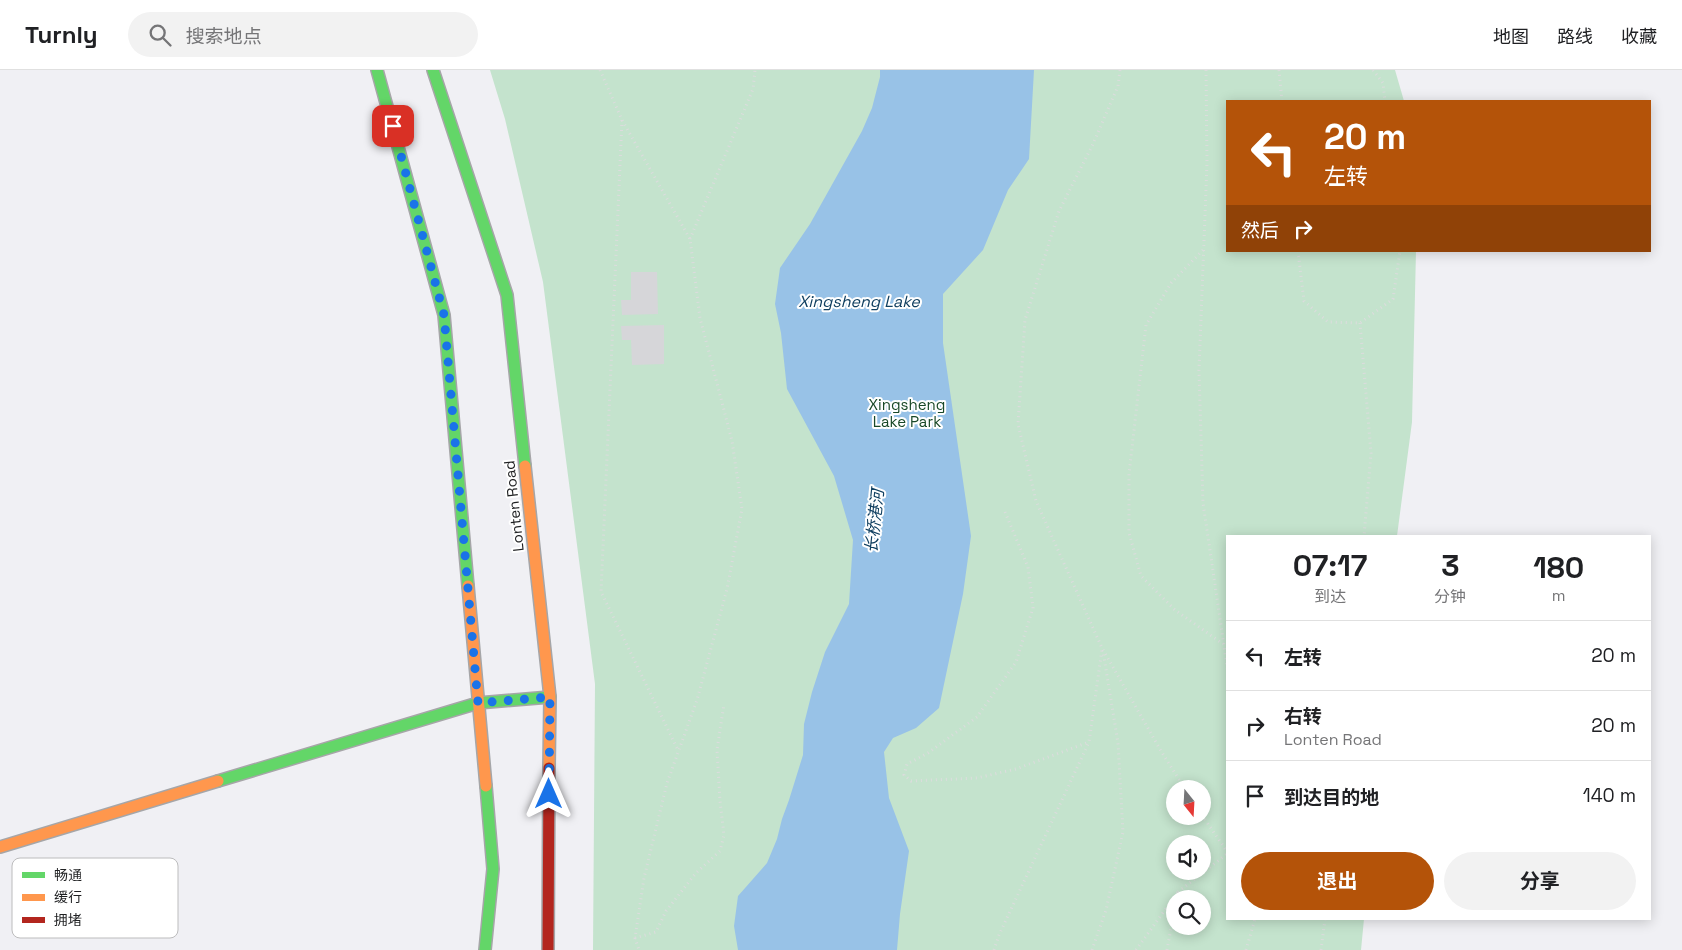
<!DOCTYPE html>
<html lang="zh">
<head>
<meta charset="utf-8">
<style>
	:root { --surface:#fff; --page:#f2f2f2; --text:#202124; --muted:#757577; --line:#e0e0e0; --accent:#b45309 }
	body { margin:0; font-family:"Space Grotesk","Noto Sans SC",sans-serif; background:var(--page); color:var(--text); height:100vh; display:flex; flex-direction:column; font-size:19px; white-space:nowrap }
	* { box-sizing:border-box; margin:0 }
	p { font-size:16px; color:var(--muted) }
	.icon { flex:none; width:28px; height:28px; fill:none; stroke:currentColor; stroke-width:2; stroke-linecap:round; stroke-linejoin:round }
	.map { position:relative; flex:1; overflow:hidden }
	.details { position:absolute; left:1226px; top:465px; width:425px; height:385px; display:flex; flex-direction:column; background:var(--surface); border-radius:0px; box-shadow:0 2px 12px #0003 }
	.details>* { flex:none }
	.banner { position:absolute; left:1226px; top:30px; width:425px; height:152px; border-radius:0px; box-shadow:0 2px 12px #0003; background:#b45309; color:#fff; overflow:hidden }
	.needle { width:32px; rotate:162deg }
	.controls { position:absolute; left:1166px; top:710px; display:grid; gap:10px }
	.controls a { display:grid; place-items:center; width:45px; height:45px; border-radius:50%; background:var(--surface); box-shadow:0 2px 12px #0003; font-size:25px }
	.pin { position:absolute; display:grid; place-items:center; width:42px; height:42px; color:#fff; margin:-21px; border-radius:10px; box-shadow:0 2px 8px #0006 }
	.me { position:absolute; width:55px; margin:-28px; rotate:0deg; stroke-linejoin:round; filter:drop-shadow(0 0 4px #0008) }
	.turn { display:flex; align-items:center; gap:18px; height:105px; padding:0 15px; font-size:22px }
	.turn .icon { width:65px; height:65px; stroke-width:2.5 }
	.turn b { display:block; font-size:35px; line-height:42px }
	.then { display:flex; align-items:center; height:48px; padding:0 15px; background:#0003; gap:10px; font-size:19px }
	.eta { display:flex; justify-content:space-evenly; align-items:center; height:85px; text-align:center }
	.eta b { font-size:30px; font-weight:700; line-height:35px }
	.primary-button { display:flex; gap:10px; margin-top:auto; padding:10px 15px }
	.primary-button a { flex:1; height:58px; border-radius:30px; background:var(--accent); color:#fff; font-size:20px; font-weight:700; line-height:58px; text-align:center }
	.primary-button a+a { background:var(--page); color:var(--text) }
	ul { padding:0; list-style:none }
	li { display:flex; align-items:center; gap:15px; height:70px; padding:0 15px; border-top:1px solid var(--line) }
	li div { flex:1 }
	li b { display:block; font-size:19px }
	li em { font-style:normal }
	header { display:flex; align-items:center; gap:30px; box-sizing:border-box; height:70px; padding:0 25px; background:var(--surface); border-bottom:1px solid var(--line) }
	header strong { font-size:24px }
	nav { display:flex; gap:28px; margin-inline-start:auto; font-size:18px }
	.search { width:350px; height:45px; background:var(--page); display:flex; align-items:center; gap:12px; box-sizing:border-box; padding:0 18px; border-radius:28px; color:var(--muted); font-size:19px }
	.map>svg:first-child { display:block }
	.green { fill:#c4e3cd; fill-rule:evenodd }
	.water { fill:#98c2e7 }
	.building { fill:#d6d6d9 }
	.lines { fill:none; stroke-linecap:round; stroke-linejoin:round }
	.fast-casing { stroke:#a6a6a8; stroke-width:14 }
	.slow-casing { stroke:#a6a6a8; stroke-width:14 }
	.jam-casing { stroke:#a6a6a8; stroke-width:14 }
	.path { stroke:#dcdcdd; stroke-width:3; stroke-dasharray:1 4; stroke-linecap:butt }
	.fast { stroke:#63d668; stroke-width:11 }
	.slow { stroke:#ff974d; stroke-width:11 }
	.jam { stroke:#b3261e; stroke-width:11 }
	.route { stroke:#1a73e8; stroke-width:9; stroke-dasharray:0 16.2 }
	.labels { text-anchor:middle; stroke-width:4; stroke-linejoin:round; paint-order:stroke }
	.park-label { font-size:15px; fill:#184827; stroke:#fff }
	.street-label { font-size:15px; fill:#1f2022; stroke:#fff }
	.water-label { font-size:16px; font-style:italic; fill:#103f60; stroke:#fff }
	.key { fill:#fff; stroke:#bcbcbd; stroke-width:1 }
	.key-label { font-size:14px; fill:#1f2022 }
</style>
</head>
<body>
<header>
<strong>Turnly</strong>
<div class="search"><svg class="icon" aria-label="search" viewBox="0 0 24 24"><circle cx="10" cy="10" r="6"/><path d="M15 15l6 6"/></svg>搜索地点</div>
<nav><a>地图</a><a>路线</a><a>收藏</a></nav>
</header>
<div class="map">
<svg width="1682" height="880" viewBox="0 0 1682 880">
	<rect width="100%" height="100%" fill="#f0f0f4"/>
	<!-- green -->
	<path class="green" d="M 490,0 L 1395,0 L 1404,31 L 1228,31 L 1228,181 L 1416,181 L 1412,352 L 1397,466 L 1228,466 L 1228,849 L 1364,849 L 1361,880 L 593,880 L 595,614 L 543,212 L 505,49 ZM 1175,719 L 1202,719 L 1202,746 L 1175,746 ZM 1175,774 L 1202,774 L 1202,801 L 1175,801 ZM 1175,829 L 1202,829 L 1202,856 L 1175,856 Z"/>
	<!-- water -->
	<path class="water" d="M 880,0 L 1034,0 L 1029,89 L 1008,120 L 983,180 L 943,224 L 943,273 L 971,466 L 963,524 L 939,638 L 916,658 L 893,668 L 884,682 L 889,728 L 909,781 L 900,844 L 897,880 L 738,880 L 734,856 L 738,826 L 767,793 L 777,769 L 782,749 L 789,730 L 803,685 L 804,654 L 812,622 L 825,582 L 849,534 L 853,470 L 834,406 L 787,319 L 781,263 L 775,234 L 780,198 L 810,154 L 862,61 L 872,38 L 880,7 Z"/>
	<!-- building -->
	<path class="building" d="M 631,202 L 657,202 L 658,244 L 622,245 L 621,230 L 631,230 Z
		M 664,255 L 664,294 L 632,295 L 631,270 L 622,270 L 621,256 Z"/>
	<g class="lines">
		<!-- fast casing -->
		<g class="fast-casing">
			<path id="fast" d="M 377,0 L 444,245 L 468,516
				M 433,0 L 507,225 L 525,396
				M 218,711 L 478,633 L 550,627
				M 485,880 L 493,799 L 486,716"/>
		</g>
		<!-- slow casing -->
		<g class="slow-casing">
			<path id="slow" d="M 525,396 L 550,627 L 549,698
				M 468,516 L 486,716
				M 0,777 L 218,711"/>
		</g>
		<!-- jam casing -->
		<g class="jam-casing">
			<path id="jam" d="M 548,880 L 549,698"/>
		</g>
		<!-- path -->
		<path class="path" d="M 600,0 L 622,50 L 690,169 L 700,248 L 732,371 L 742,439 L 727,519 L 697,630 L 667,713 L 644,808 L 635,868 L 639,880
			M 1120,0 L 1118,16 L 1093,74 L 1059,141 L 1025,250 L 1018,354 L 1036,431 L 1102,578 L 1161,681 L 1185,719
			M 1206,0 L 1207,93 L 1199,300 L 1203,433 L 1228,603
			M 1279,0 L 1282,31
			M 1373,0 L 1383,13 L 1385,31
			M 622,50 L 601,522 L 678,680
			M 690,169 L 753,19 L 755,0
			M 1203,180 L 1171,213 L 1146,255 L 1129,404 L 1129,463 L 1141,506 L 1175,540 L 1223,574
			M 1298,181 L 1304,231 L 1328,252 L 1360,253 L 1393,229 L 1400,181
			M 1360,253 L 1371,383 L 1364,466
			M 1005,442 L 1028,497 L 1033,538 L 1016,592 L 977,647 L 928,683 L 907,694 L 904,705 L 911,711 L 977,708 L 1016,699 L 1089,672
			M 1202,745 L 1228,783
			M 1178,822 L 1228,783
			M 635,868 L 656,862 L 666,841 L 696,803 L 720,781 L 724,765 L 720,731 L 717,680 L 724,634
			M 994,880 L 999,865 L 1089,672 L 1102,579
			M 1092,880 L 1106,840 L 1123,762 L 1118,673 L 1103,581
			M 1136,880 L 1178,822 L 1176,829
			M 1167,880 L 1175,837
			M 1246,880 L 1255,849
			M 1321,880 L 1325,849"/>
		<!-- fast -->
		<use href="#fast" class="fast"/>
		<!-- slow -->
		<use href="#slow" class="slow"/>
		<!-- jam -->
		<use href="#jam" class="jam"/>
	</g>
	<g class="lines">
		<!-- route -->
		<path class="route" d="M 393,56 L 444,245 L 478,633 L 550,627 L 549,724"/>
	</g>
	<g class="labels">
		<!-- park labels -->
		<g class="park-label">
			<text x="907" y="340">Xingsheng<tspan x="907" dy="17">Lake Park</tspan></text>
		</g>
		<!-- street labels -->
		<g class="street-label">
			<text transform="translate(514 436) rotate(-96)" y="5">Lonten Road</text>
		</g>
		<!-- water labels -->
		<g class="water-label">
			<text x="859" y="237">Xingsheng Lake</text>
			<text transform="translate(874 451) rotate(-84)" y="6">长桥港河</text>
		</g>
	</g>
	<!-- legend -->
	<rect x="12" y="788" width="166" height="80" rx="8" class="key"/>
	<rect x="22" y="802" width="23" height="6" fill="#63d668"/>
	<rect x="22" y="824" width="23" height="7" fill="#ff974d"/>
	<rect x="22" y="847" width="23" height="6" fill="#b3261e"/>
	<g class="key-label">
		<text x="54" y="810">畅通</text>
		<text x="54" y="832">缓行</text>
		<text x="54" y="855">拥堵</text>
	</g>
</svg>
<div class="controls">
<a><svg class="needle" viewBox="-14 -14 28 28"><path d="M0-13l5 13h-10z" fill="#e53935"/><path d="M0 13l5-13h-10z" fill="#757577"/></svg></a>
<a><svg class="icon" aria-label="sound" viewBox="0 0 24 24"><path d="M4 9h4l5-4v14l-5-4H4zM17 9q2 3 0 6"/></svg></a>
<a><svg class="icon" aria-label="search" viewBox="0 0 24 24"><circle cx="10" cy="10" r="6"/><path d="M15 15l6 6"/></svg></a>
</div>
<div class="pin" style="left:393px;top:56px;background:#d93025"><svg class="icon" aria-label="arrive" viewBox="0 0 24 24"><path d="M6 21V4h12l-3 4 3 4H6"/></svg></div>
<svg class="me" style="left:549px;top:724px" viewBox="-20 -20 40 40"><path d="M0-17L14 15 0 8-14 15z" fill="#1a73e8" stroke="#fff" stroke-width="4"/></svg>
<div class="banner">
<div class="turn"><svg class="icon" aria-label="left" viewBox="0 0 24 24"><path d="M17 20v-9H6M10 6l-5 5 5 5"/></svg><div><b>20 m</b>左转</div></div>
<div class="then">然后<svg class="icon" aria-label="right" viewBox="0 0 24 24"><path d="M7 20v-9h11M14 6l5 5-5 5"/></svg></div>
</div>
<section class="details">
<div class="eta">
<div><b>07:17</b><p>到达</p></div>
<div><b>3</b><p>分钟</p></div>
<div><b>180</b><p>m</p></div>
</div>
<ul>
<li><svg class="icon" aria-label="left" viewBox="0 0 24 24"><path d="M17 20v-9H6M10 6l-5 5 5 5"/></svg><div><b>左转</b></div><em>20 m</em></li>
<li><svg class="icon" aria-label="right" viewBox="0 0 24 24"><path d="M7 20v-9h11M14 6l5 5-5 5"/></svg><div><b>右转</b><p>Lonten Road</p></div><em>20 m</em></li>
<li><svg class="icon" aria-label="arrive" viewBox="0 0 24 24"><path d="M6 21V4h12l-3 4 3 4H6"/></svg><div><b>到达目的地</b></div><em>140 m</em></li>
</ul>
<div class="primary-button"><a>退出</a><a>分享</a></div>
</section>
</div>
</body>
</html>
